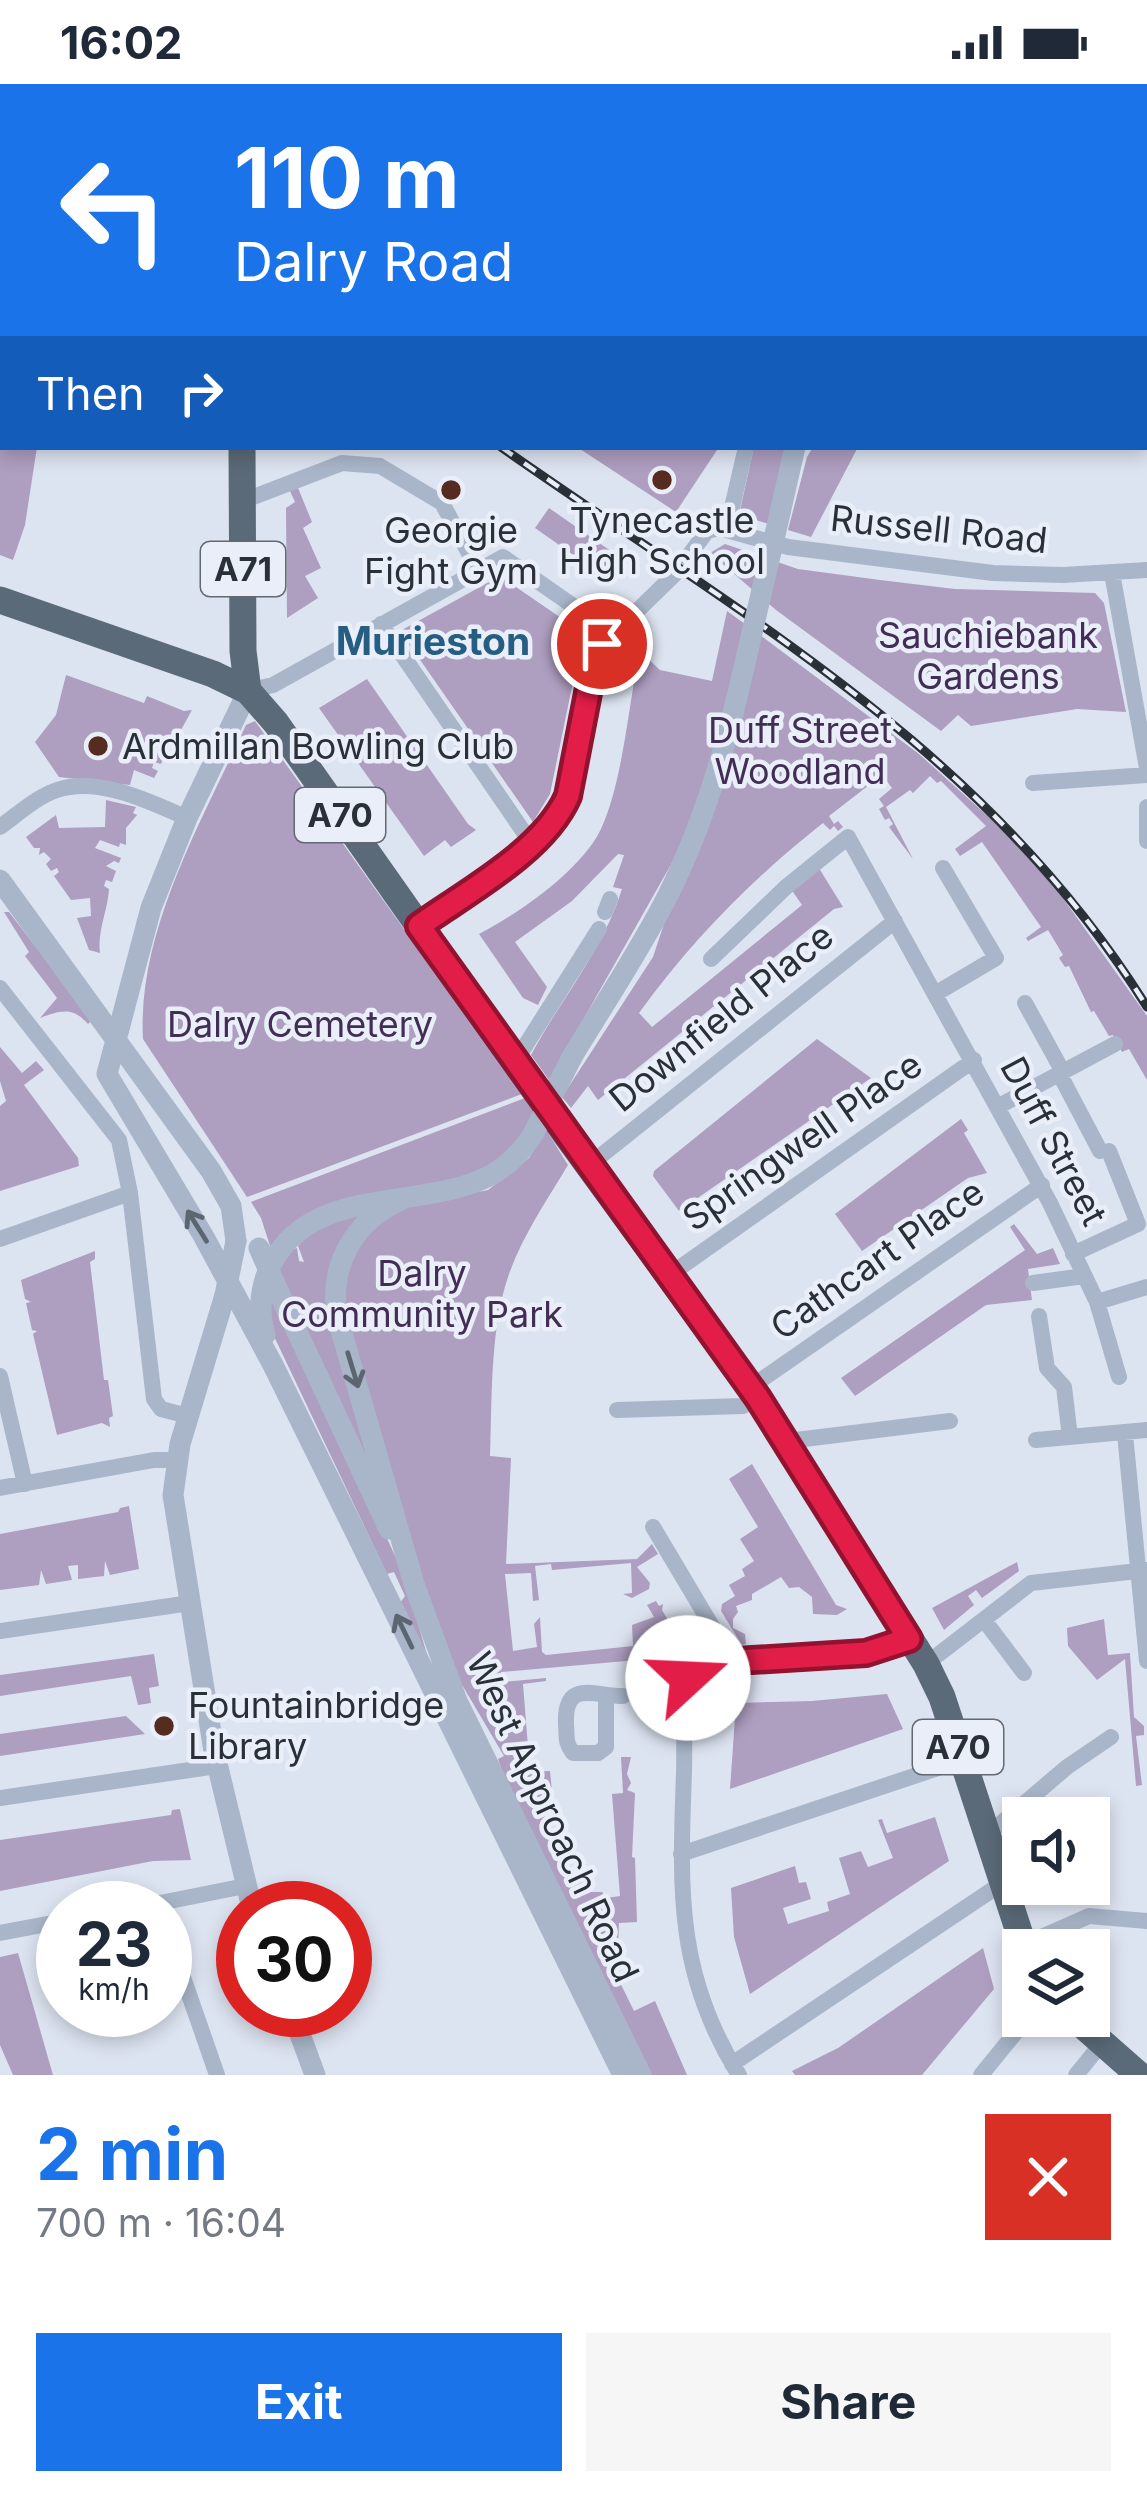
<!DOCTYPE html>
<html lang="en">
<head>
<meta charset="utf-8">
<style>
	:root { --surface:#fff; --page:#f6f6f7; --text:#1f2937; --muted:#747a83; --accent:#1a73e8 }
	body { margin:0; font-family:Inter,sans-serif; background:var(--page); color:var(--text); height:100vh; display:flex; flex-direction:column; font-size:45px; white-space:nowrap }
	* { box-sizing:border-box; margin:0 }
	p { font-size:39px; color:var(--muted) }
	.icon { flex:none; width:66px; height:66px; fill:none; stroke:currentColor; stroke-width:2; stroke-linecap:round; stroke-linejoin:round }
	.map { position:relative; height:1991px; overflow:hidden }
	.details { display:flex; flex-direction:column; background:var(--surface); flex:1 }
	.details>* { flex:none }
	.top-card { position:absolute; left:0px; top:0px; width:1149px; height:366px; box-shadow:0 6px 18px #0003; background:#1a73e8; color:#fff; overflow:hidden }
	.fabs { position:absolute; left:1002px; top:1713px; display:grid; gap:24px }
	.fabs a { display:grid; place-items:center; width:108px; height:108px; border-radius:0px; background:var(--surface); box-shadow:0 6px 18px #0003; font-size:60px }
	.speed { position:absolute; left:36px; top:1797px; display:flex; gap:24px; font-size:60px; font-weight:700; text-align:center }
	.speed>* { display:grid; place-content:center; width:156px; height:156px; border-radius:50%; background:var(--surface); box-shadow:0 6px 18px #0003; line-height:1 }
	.speed small { font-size:30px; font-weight:400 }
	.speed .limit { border:18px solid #d22; background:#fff; color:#111 }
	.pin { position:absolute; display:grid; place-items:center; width:102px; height:102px; color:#fff; margin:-51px; border:6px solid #fff; border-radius:50%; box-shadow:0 3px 12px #0007 }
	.me { position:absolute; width:132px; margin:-66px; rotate:70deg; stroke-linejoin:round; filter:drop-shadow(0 0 9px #0008) }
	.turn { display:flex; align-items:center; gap:42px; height:252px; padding:0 36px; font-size:54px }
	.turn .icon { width:156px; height:156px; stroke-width:2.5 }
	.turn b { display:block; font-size:84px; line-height:102px }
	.then { display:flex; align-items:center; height:114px; padding:0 36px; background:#0003; gap:24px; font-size:45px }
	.round { display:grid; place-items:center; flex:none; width:126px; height:126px; border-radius:0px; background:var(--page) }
	.head { display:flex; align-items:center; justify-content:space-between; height:204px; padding:0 36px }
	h1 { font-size:72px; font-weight:700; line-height:90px; color:var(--accent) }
	.cta { display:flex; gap:24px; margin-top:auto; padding:24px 36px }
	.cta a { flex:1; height:138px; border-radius:0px; background:var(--accent); color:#fff; font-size:48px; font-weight:700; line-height:138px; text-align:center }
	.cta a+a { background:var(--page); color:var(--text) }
	.status { display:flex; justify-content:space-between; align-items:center; height:84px; padding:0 60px; background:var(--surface); direction:ltr }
	.status svg { height:33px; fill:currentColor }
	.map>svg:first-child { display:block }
	.green { fill:#ae9ec0 }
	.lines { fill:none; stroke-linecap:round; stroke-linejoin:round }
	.minor { stroke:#a9b6c9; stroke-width:16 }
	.tertiary { stroke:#a9b6c9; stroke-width:21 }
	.primary { stroke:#5b6a78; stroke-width:27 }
	.rail-casing { stroke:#293037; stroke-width:9 }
	.rail { stroke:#eaeef9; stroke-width:4.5; stroke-dasharray:14; stroke-linecap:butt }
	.tertiary-bridge { stroke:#a9b6c9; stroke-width:21 }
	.oneway { stroke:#5c6671 }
	.route-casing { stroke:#92132f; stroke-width:30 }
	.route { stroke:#e11d48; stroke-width:21 }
	.poi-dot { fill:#572c20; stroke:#eaeef9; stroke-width:4.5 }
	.labels { text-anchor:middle; stroke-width:9; stroke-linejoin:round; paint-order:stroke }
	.shield { fill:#eaeef9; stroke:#636971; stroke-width:3 }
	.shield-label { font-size:33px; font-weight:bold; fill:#293037 }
	.poi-label { font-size:36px; fill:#293037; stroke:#eaeef9 }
	.street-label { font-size:36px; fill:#293037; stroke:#eaeef9 }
	.park-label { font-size:36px; fill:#422e54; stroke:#eaeef9 }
	.neighbourhood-label { font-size:39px; font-weight:bold; fill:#255e82; stroke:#eaeef9 }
</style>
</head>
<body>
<div class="status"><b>16:02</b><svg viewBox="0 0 49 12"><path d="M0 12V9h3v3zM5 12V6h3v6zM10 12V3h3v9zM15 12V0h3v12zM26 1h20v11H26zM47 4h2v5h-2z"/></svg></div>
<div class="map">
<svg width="1147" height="1991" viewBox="0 0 1147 1991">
	<rect width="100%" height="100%" fill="#dde4f1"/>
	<!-- green -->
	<path class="green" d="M 0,10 L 3,363 L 37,363 L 25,441 L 13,476 L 0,471 Z
		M 577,363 L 719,363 L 676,428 Z
		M 754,363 L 787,363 L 769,440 L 739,431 Z
		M 813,363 L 858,363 L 811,453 L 788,446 L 807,373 Z
		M 298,404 L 312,438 L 303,444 L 321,484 L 305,492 L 318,514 L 287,534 L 286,424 L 295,418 L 290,407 Z
		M 549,424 L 628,479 L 612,498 L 535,444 Z
		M 725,460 L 798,485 L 880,496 L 955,505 L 1095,509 L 1104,519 L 1126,628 L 1077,625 L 971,642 L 958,631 L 941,647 L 776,526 L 710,469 Z
		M 500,492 L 583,549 L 550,710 L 533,738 L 400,547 Z
		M 727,527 L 745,540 L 731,607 L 686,754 L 549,996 L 531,971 C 561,915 603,866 622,805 L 613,803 L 624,771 L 618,770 L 572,817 L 515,858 L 547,903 L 538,921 L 523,914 L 479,850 C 519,829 579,788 600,747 C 621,704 628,629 637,581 L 645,572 L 660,586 L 712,597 Z
		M 760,551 L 919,670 L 1013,755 L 1055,803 L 1147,932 L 1147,996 L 1129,965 L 1122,968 L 1113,951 L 1109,952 L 1094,927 L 1091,928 L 1069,882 L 1065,883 L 1059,874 L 1063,871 L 1048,846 L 1028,857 L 1026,854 L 1041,843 L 982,758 L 960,772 L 955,765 L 986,742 L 941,697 L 937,699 L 930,692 L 913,709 L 910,706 L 886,723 L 913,775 L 889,743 L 893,740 L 889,734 L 885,736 L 879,725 L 884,722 L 879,715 L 892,704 L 882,691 L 829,732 L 834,740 L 838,737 L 843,743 L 838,747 L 834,742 L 830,746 L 823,739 C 752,795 692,856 639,929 L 652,943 L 802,821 L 791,805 L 817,781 L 843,823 L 834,825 L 598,1016 L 588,1002 L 571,1024 L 562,1013 L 653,873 Z
		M 66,591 L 144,619 L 147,612 L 184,627 L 192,626 L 176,655 L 172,654 L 161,680 L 154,678 L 152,684 L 158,687 L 154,694 L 134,686 L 130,701 L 59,693 L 35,658 L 56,631 Z
		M 367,595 L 468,740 L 476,746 L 451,763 L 445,756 L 424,772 L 319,624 Z
		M 255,637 L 522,1010 L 247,1113 L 143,955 C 137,847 202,737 246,641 Z
		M 106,716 L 136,723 L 133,729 L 137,731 L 126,744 L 126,761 L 120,759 L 119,763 L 100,756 L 95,764 L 121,774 L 119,779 L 114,777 L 106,782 L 116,787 L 112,798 L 106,796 L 104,802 L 109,805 C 108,826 97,847 100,869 L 89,866 L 77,834 L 91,832 L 90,814 L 71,816 L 54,792 L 59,788 L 57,784 L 51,787 L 46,780 L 51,775 L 44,768 L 39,771 L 40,764 L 34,764 L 26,753 L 56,731 L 59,744 L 105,743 Z
		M 4,828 L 9,828 L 92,936 L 88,940 C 72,922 60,927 40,934 L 57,914 L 25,872 L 29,868 Z
		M 817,955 L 871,994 L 679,1127 L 653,1092 L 654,1087 Z
		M 0,963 L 22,989 L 36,977 L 44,986 L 24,1001 L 78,1074 L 79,1082 L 0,1107 L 0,1022 L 6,1017 L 0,997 Z
		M 525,1014 L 536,1029 L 512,1067 L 473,1091 L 331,1122 L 272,1168 L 261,1134 L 251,1118 Z
		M 961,1035 L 968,1046 L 964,1049 L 987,1089 L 968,1094 L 862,1167 L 835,1130 Z
		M 545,1044 L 568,1081 C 546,1118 520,1155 507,1196 C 490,1248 492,1318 490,1372 L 511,1374 L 506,1480 L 637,1475 L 652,1460 L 658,1470 L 637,1483 L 650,1499 L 649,1505 L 632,1514 L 623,1510 L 632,1509 L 631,1479 L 552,1486 L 551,1480 L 535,1482 L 539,1516 L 533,1517 L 531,1489 L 505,1490 L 513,1567 L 537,1563 L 534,1540 L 540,1533 L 542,1568 L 546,1571 L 633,1562 L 632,1541 L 654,1533 L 647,1521 L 656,1517 L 659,1522 L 663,1520 L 662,1526 L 669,1538 L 656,1545 L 665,1562 L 694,1547 L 696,1541 L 709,1562 L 705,1566 L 672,1567 L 671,1573 L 501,1588 L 503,1598 L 546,1594 L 546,1597 L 523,1600 L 530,1688 L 550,1687 L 553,1717 L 539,1718 L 567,1786 L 579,1786 L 579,1798 L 590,1798 L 591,1808 L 602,1808 L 606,1814 L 620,1812 L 612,1710 L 623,1709 L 621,1673 L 631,1673 L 627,1690 L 631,1699 L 627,1706 L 635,1709 L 632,1773 L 635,1774 L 637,1838 L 619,1839 L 618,1862 L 606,1870 L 634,1927 L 655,1917 L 687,1991 L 648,1991 L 514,1721 L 498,1675 L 504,1672 L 458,1594 L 418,1486 L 346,1242 L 344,1187 L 369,1143 L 402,1123 L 488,1106 L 529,1074 Z
		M 373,1124 L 332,1190 L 395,1439 L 277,1181 L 285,1168 L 297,1164 L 299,1177 L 304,1178 L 298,1162 L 313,1143 Z
		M 1014,1140 L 1037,1170 L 1053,1164 L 1060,1180 L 1028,1185 L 1032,1216 L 986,1221 L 855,1312 L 841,1294 L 1025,1166 L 1010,1143 Z
		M 95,1167 L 95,1175 L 90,1178 L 104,1296 L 108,1296 L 113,1332 L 109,1334 L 110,1343 L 102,1339 L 57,1351 L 33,1250 L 37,1247 L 32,1246 L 26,1219 L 31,1218 L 25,1215 L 21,1196 Z
		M 269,1199 L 403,1489 L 428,1574 L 400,1519 L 405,1512 L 394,1488 L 387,1490 L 271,1246 Z
		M 752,1380 L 836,1521 L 847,1525 L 837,1531 L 813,1530 L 812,1513 L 799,1503 L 789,1504 L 781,1493 L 752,1510 L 752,1516 L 736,1522 L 738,1528 L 733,1535 L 733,1544 L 745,1550 L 746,1560 L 742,1561 L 721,1527 L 722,1520 L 735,1512 L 729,1501 L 745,1492 L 742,1485 L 754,1477 L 740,1455 L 758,1443 L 729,1395 Z
		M 129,1422 L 139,1485 L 110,1491 L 105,1477 L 104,1492 L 78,1495 L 78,1481 L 68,1482 L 72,1496 L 46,1500 L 41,1486 L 39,1501 L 0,1506 L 0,1450 L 118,1428 L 120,1424 Z
		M 1017,1478 L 1019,1487 L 982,1514 L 976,1506 L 968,1512 L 974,1521 L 944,1546 L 932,1524 Z
		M 1104,1535 L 1108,1571 L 1130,1569 L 1134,1633 L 1144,1642 L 1144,1651 L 1136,1652 L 1142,1701 L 1136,1702 L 1125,1575 L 1097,1596 L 1068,1562 L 1067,1544 Z
		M 154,1570 L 159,1602 L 149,1604 L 151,1619 L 138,1621 L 131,1592 L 0,1612 L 0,1591 Z
		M 887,1610 L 903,1645 L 730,1705 L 736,1619 L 812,1617 Z
		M 126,1632 L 145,1650 L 0,1672 L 0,1650 Z
		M 180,1725 L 191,1776 L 153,1777 L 0,1807 L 0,1756 L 171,1731 L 172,1726 Z
		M 935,1733 L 949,1777 L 750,1910 L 734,1853 L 731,1804 L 795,1782 L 799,1799 L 806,1798 L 811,1815 L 783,1824 L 788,1840 L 829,1827 L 827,1818 L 850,1810 L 839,1774 L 861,1767 L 868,1783 L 893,1774 L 878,1736 L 882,1735 L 887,1749 Z
		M 983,1864 L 994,1905 L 922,1991 L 795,1991 L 792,1987 L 838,1964 Z
		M 18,1869 L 53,1991 L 13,1991 L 0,1961 L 0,1873 Z"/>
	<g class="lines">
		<!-- minor -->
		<path class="minor" d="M 243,417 L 342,379 L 380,382 L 442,419 L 478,486
			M 727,445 L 746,363
			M 1112,489 L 1147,684
			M 381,540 L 532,760
			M 248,607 L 273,601 L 503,473 L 612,549
			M 1033,699 L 1147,691
			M 1147,723 L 1147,757
			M 0,743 C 17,731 36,713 57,706 C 98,692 151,718 187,734
			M 605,828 L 610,815
			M 419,842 C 467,808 545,767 568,712 L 595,568 L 676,489 L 707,447 L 719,444 L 788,463 L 993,489 L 1063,491 L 1147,486
			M 711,875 L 786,803 L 848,753 L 1050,1119 L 1097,1218 L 1119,1293
			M 0,904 L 119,1056 L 130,1109 L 154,1315 L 161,1325 L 188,1332
			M 935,910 L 996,874 L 943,784
			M 1025,919 L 1063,988
			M 515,978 L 599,845
			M 1059,989 L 1100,1067
			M 999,1022 L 1115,960
			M 588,1082 L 895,837
			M 0,1155 L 130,1109
			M 1073,1170 L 1138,1140 L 1109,1067
			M 668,1192 L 974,976
			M 1033,1199 L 1084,1192
			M 1097,1218 L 1147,1203
			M 1039,1232 L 1047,1284 L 1064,1303 L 1070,1353
			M 0,1292 L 25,1400
			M 751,1303 L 1042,1101
			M 617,1326 L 743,1322 L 758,1314
			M 1125,1350 L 1147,1577
			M 1036,1356 L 1147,1346
			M 788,1357 L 950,1337
			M 0,1404 L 154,1376 L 176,1376
			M 653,1443 L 732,1576
			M 984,1536 L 1024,1589
			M 0,1547 L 190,1519
			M 926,1580 L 1031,1499 L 1147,1486
			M 606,1612 L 606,1663 L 598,1669 L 573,1669 C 565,1659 567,1653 566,1640 C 564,1595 594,1612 623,1612
			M 0,1714 L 217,1682
			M 986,1752 L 1067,1683 L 1111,1653
			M 681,1770 L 962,1676
			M 164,1819 L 176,1873 L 217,1991
			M 135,1824 L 245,1802
			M 0,1849 L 63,1837
			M 1023,1861 L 1089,1832 L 1147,1837
			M 732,1980 L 1001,1800
			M 739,1991 C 675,1889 680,1802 684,1688 C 685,1655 682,1619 691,1587 C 713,1567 827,1573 863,1570 C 879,1568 895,1561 909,1555
			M 981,1991 L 1029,1932
			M 1076,1991 L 1102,1959"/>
		<!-- tertiary -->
		<path class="tertiary" d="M 877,3 L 878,0
			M 780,429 L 795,363
			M 248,607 L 187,734 L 151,824 L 107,990 L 204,1153 L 273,1281 L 623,1991
			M 0,796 L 211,1087 L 231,1122 L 236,1157
			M 572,973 C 604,920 639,868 667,813 C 707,734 729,651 748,566
			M 401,1116 C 354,1137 329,1181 337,1232 L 414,1500 L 457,1617 L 641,1991
			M 279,1209 L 389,1445
			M 225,1211 L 180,1360 L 173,1411 L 214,1667 L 252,1824
			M 265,1251 C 258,1226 259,1203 272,1179 C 312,1103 416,1125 483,1095 C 504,1086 520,1070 532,1052
			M 291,1926 L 315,1991"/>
		<!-- primary -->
		<path class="primary" d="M 201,0 L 202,3
			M 242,363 L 243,567 L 248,607
			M 0,516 L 213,590 L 248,607 L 276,639 L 566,1051 L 758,1314 L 926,1580 L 942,1613 L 1025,1866
			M 1072,1932 L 1139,1991"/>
		<!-- rail casing -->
		<g class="rail-casing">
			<path id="rail" d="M 16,0 L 20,3
				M 501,363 C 742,532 987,665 1147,923"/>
		</g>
		<!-- rail -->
		<use href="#rail" class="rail"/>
		<!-- tertiary-bridge -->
		<path class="tertiary-bridge" d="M 748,566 L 780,429
			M 532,1052 L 572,973
			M 259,1164 L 279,1209
			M 225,1211 L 236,1157"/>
	</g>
	<!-- one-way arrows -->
	<defs><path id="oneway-shaft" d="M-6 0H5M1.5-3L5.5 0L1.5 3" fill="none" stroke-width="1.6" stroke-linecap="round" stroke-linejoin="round" transform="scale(3)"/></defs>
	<g class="oneway">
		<use href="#oneway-shaft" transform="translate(197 1142) rotate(-122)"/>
		<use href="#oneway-shaft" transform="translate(353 1286) rotate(73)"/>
		<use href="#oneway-shaft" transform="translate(404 1547) rotate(-116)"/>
	</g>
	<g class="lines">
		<!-- route casing -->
		<g class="route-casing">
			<path id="route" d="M 602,560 L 596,568 L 568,712 C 544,767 467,808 419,842 L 758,1314 L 909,1555 L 866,1569 L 704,1579 L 695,1582 L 688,1594"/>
		</g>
		<!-- route -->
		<use href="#route" class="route"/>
	</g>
	<!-- markers -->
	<g class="poi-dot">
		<circle cx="662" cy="396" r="12"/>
		<circle cx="451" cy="406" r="12"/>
		<circle cx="98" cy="662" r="12"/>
		<circle cx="164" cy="1642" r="12"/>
	</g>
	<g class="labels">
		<!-- shield labels -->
		<g class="shield">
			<rect x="201" y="458" width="84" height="54" rx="9"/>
			<rect x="295" y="704" width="90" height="54" rx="9"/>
			<rect x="913" y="1636" width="90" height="54" rx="9"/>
		</g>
		<g class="shield-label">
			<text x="243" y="497">A71</text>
			<text x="340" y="743">A70</text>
			<text x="958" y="1675">A70</text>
		</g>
		<!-- poi labels -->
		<g class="poi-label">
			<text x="662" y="449">Tynecastle<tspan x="662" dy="41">High School</tspan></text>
			<text x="451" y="459">Georgie<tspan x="451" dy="41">Fight Gym</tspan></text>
			<text x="122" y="675" text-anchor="start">Ardmillan Bowling Club</text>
			<text x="188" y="1634" text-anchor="start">Fountainbridge<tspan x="188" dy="41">Library</tspan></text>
		</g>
		<!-- street labels -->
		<g class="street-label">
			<text transform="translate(939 445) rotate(6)" y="13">Russell Road</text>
			<text transform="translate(721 933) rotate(-39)" y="13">Downfield Place</text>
			<text transform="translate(802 1057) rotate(-35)" y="13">Springwell Place</text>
			<text transform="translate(1054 1057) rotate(62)" y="13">Duff Street</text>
			<text transform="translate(877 1175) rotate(-35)" y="13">Cathcart Place</text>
			<text transform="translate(553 1733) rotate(65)" y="13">West Approach Road</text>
		</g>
		<!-- park labels -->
		<g class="park-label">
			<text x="988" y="564">Sauchiebank<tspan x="988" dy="41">Gardens</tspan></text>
			<text x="800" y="659">Duff Street<tspan x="800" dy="41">Woodland</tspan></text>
			<text x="300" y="953">Dalry Cemetery</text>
			<text x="422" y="1202">Dalry<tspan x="422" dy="41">Community Park</tspan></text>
		</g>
		<!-- neighbourhood labels -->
		<g class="neighbourhood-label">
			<text x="433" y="571">Murieston</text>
		</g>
	</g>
</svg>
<div class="fabs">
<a><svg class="icon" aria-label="sound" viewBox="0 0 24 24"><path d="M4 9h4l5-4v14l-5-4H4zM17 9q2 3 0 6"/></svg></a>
<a><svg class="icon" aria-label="layers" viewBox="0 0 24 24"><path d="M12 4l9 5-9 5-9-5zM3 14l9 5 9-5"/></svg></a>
</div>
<div class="speed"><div>23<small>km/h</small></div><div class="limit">30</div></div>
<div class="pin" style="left:602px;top:560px;background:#d93025"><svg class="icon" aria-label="arrive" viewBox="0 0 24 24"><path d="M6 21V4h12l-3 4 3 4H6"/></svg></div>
<svg class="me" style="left:688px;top:1594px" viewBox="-20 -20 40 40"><circle r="19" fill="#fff"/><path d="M0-13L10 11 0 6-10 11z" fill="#e11d48"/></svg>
<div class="top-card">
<div class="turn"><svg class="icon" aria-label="left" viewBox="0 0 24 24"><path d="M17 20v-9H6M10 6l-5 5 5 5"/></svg><div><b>110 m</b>Dalry Road</div></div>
<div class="then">Then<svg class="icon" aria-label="right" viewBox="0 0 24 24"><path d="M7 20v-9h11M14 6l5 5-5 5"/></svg></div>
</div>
</div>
<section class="details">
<div class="head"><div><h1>2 min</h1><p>700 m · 16:04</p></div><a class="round" style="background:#d93025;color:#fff"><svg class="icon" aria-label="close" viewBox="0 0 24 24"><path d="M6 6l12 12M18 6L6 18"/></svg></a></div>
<div class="cta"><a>Exit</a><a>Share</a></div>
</section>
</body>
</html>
